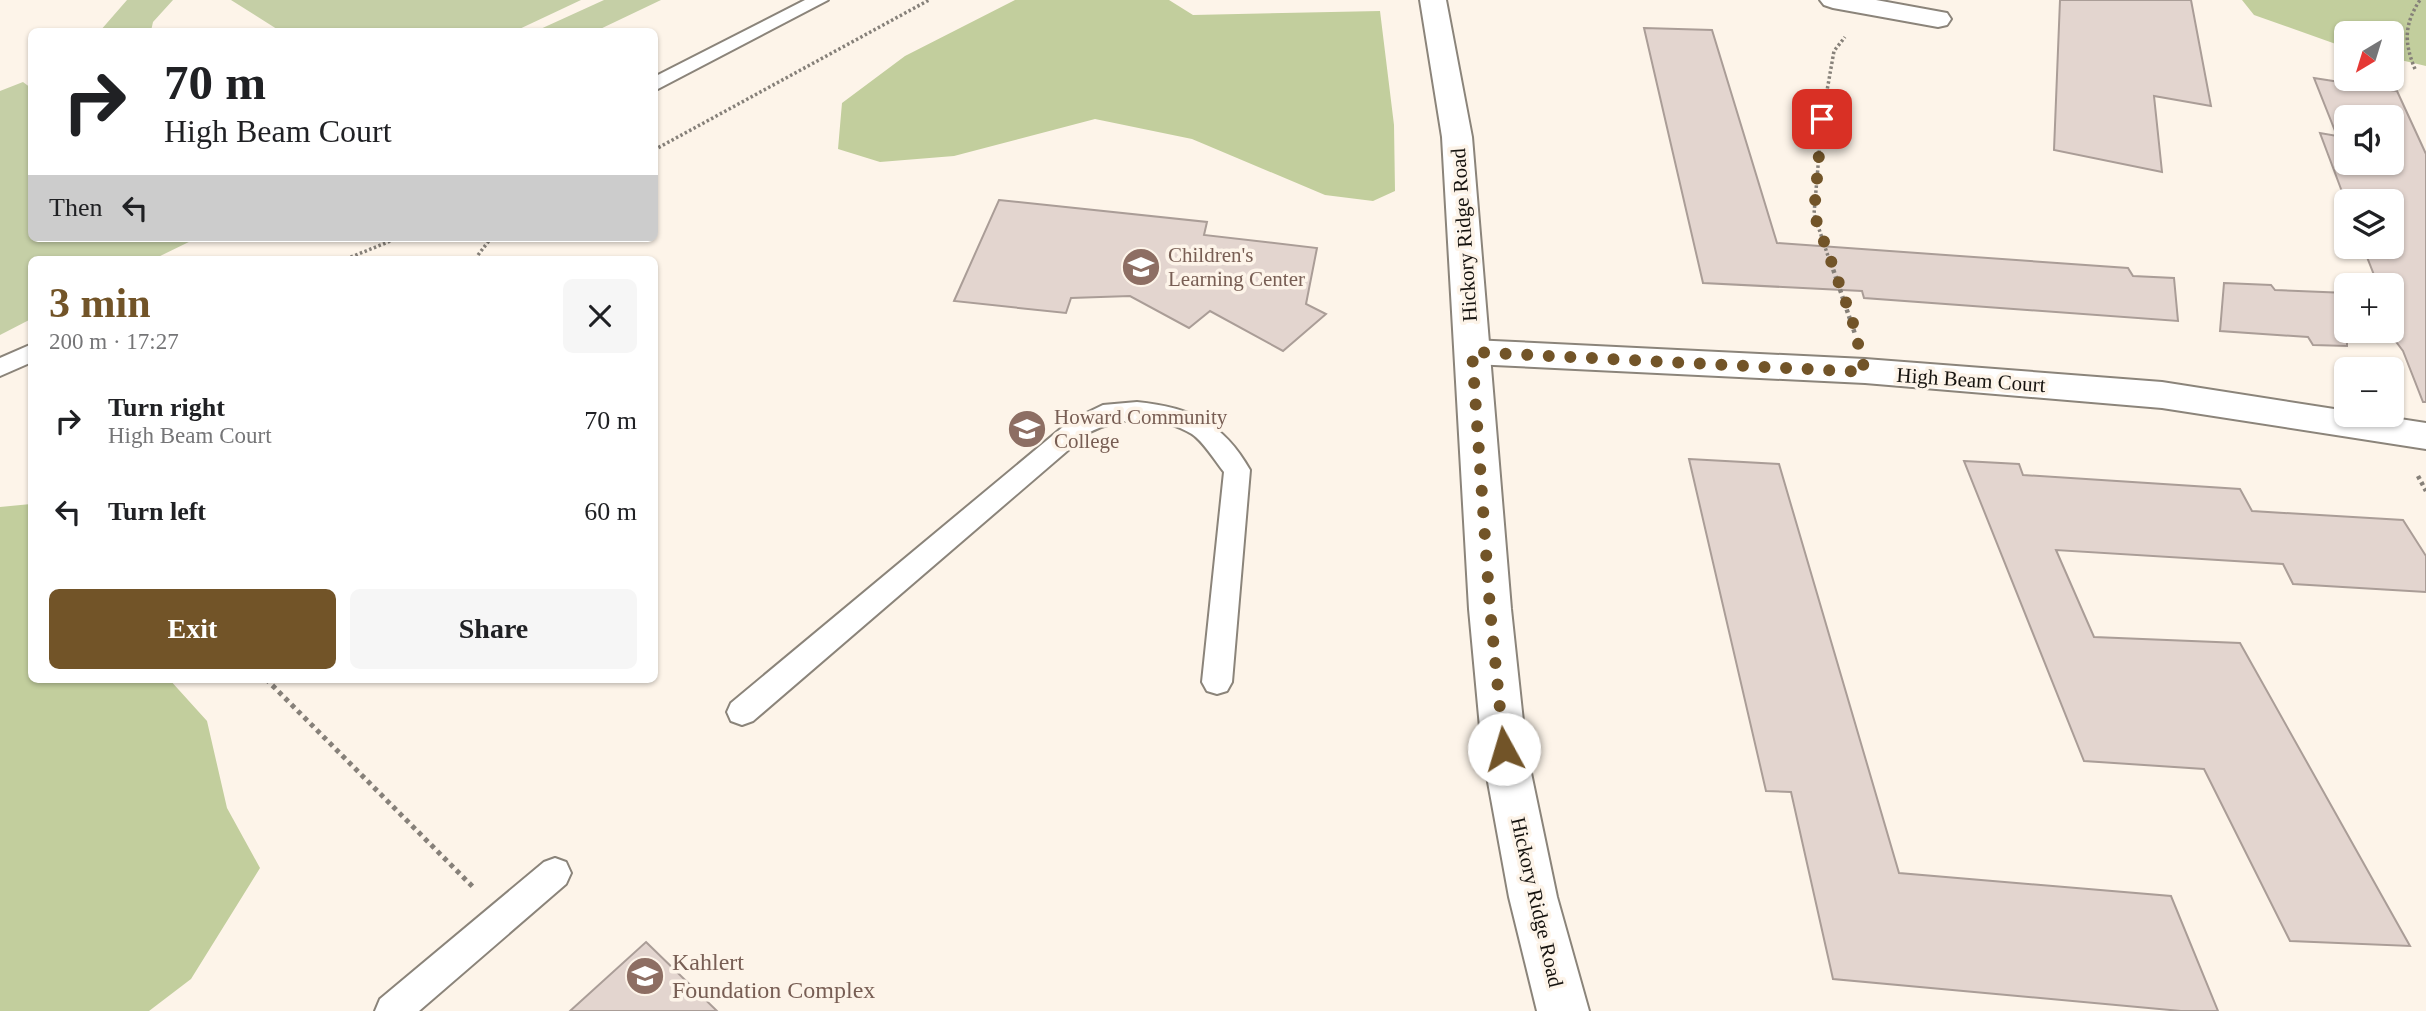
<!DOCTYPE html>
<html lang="en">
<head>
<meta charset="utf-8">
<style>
	:root { --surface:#fff; --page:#f6f6f6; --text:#202124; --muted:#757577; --accent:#725428 }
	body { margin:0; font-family:Georgia,serif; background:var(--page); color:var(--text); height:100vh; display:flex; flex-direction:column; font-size:26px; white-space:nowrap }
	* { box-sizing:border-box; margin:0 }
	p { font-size:23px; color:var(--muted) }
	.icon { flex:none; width:38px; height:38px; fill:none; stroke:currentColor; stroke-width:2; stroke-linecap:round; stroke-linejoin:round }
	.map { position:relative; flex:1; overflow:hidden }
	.drawer { position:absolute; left:28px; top:256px; width:630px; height:427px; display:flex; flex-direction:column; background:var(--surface); border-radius:10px; box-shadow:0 2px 5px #0004 }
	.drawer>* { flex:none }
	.top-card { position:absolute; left:28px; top:28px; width:630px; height:214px; border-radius:10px; box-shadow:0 2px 5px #0004; background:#fff; color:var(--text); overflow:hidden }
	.needle { width:46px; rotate:218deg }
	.buttons { position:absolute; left:2334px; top:21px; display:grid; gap:14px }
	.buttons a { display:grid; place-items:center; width:70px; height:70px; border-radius:10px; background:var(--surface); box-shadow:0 2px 5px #0004; font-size:35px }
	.pin { position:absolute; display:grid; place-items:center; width:60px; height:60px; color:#fff; margin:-30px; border-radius:14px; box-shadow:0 4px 10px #0006 }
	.me { position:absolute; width:77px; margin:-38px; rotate:354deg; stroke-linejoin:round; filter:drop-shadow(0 0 5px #0008) }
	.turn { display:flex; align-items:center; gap:24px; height:147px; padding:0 21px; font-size:32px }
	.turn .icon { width:91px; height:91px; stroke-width:2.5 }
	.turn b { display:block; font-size:49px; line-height:60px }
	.then { display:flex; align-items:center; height:66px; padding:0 21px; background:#0003; gap:14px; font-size:26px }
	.round { display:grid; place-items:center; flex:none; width:74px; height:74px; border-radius:10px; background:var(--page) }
	.headline { display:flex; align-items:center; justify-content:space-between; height:119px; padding:0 21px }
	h1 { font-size:42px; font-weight:700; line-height:52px; color:var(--accent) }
	.button { display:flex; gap:14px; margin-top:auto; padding:14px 21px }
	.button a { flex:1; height:80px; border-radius:10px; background:var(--accent); color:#fff; font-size:28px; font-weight:700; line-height:80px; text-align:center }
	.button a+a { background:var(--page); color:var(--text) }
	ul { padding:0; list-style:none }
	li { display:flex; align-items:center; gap:21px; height:91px; padding:0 21px }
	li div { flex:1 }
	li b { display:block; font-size:26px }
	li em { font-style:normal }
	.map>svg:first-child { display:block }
	.green { fill:#c5cfa6 }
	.forest { fill:#c2ce9d }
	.building { fill:#e3d5cf; stroke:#aa9d97; stroke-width:2; fill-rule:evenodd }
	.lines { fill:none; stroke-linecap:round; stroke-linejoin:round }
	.lane-casing { stroke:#8b847a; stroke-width:4 }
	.street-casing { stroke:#8b847a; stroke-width:4 }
	.secondary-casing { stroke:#8b847a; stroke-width:4 }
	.path-far2 { stroke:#868079; stroke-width:3.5; stroke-dasharray:2.5 2.5; stroke-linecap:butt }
	.path-far1 { stroke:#868079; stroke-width:4.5; stroke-dasharray:3.5 3.5; stroke-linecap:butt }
	.path { stroke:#868079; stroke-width:5; stroke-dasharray:4.5 4.5; stroke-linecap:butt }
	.lane { fill:#fff; fill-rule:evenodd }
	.street { fill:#fff; fill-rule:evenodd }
	.secondary { fill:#fff; fill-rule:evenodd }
	.route { stroke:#725428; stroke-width:12; stroke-dasharray:0 21.6 }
	.labels { text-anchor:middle; stroke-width:7; stroke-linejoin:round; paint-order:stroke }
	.street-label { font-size:21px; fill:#16130f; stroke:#fdf4e9 }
	.education-label { font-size:21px; fill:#785e54; stroke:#fdf4e9; text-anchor:start }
	.near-education-label { font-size:24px; fill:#785e54; stroke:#fdf4e9; text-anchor:start }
</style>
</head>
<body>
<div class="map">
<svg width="2426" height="1011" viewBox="0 0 2426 1011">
	<rect width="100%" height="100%" fill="#fdf4e9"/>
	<!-- green -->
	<path class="green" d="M 127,0 L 173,0 L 153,22 L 151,31 L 100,31 Z
		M 231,0 L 581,0 L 513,32 L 280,31 Z
		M 604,0 L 661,0 L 596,31 L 536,31 Z
		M 23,82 L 31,88 L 32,238 L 197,238 L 154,259 L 32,259 L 31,319 L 0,335 L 0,91 Z"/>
	<!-- forest -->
	<path class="forest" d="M 1015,0 L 1169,0 L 1193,15 L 1380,11 L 1394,125 L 1395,191 L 1373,201 L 1325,195 L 1192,139 L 1095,119 L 954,156 L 880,162 L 838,149 L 842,103 L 905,56 Z
		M 2242,0 L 2426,0 L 2426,66 L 2392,58 L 2392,33 L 2347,33 L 2347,48 L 2254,15 Z
		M 31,504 L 32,679 L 169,679 L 207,721 L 227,808 L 260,868 L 191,979 L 149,1011 L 0,1011 L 0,507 Z"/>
	<!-- building -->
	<path class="building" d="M 2060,0 L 2191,0 L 2211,106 L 2154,96 L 2162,172 L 2054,150 Z
		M 1644,28 L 1712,30 L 1777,243 L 2128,268 L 2133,276 L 2174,278 L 2178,321 L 1864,298 L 1862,291 L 1703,283 Z
		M 2314,78 L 2397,91 L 2426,154 L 2426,402 L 2423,402 L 2403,351 L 2388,331 L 2392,331 L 2392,285 L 2378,285 L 2363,247 L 2392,247 L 2392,201 L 2347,201 L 2347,205 L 2320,133 L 2337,136 ZM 2347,117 L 2392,117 L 2392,163 L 2347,163 Z
		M 999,200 L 1207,222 L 1204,235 L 1317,248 L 1306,304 L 1326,314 L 1283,351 L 1210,311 L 1189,328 L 1130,296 L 1071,298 L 1066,313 L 954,301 Z
		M 2224,283 L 2271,285 L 2275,290 L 2347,293 L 2347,346 L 2313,345 L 2308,337 L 2220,331 Z
		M 1689,459 L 1779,464 L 1899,873 L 2171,896 L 2218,1011 L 2181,1011 L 1833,979 L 1791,792 L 1766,791 Z
		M 1964,461 L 2019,464 L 2023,475 L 2240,489 L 2252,511 L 2403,520 L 2426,556 L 2426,592 L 2293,584 L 2283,564 L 2056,550 L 2094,637 L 2240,643 L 2410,946 L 2290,941 L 2204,769 L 2084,761 Z
		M 646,942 L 717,1011 L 570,1011 Z"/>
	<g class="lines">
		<!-- lane casing -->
		<g class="lane-casing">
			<path id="lane" d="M 805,0 L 828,0 L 654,91 L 654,77 Z
				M 32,344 L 32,362 L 0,376 L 0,358 Z
				M 1137,402 C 1189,407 1223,422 1250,470 L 1232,682 L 1227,691 L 1217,694 L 1207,691 L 1202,682 L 1224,472 C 1215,461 1204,442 1192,434 C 1160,415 1120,416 1088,433 L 753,721 L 742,725 L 731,721 L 727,712 L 731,703 L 1070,421 L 1103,405 Z
				M 555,858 L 566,862 L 571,873 L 566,884 L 419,1011 L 375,1011 L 380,999 L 544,862 Z"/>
		</g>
		<!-- street casing -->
		<g class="street-casing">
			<path id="street" d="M 1820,0 L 1876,0 L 1947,13 L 1951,19 L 1947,25 L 1938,27 L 1833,8 L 1824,5 Z
				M 1472,340 L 1865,359 L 2162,382 L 2347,411 L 2347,415 L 2374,415 L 2426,423 L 2426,449 L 2162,408 L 1865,383 L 1472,364 L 1460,360 L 1455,352 L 1460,344 Z"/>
		</g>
		<!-- secondary casing -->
		<g class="secondary-casing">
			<path id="secondary" d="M 1420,0 L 1446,0 L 1472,137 L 1511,609 L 1526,749 L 1557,897 L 1589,1011 L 1537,1011 L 1509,897 L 1482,749 L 1469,609 L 1442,137 Z"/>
		</g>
		<!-- path-far2 -->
		<path class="path-far2" d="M 2415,69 C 2404,43 2404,24 2420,0
			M 654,150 L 929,0
			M 346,259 L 398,238
			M 475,259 L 491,238
			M 1831,265 L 1814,214 L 1822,119 L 1834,51 L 1845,37"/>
		<!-- path-far1 -->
		<path class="path-far1" d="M 1831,263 L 1855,334
			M 2418,476 L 2426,491"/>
		<!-- path -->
		<path class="path" d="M 266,679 L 473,887"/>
		<!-- lane -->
		<use href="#lane" class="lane"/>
		<!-- street -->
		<use href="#street" class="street"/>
		<!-- secondary -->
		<use href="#secondary" class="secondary"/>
	</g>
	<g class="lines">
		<!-- route -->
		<path class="route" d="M 1504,749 L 1490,609 L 1472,352 L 1865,372 L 1852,319 L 1814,214 L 1822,119"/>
	</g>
	<!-- icons -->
	<defs>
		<g id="university-disc" transform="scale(2.0125)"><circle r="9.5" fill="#8d6e63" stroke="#fdf4e9"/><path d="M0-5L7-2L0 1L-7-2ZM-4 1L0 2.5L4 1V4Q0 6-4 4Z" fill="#fff"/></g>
	</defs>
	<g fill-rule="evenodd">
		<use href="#university-disc" x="1141" y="267"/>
		<use href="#university-disc" x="1027" y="429"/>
		<use href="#university-disc" x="645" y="976"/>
	</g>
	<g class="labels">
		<!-- street labels -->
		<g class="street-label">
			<text transform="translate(1464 235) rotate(-94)" y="7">Hickory Ridge Road</text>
			<text transform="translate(1971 380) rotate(4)" y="7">High Beam Court</text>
			<text transform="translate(1537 902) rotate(77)" y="7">Hickory Ridge Road</text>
		</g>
		<!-- education labels -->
		<g class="education-label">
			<text x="1168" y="262">Children's<tspan x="1168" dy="24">Learning Center</tspan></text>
			<text x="1054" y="424">Howard Community<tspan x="1054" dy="24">College</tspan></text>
		</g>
		<!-- near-education labels -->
		<g class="near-education-label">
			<text x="672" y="970">Kahlert<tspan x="672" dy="28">Foundation Complex</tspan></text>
		</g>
	</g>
</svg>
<div class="buttons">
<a><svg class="needle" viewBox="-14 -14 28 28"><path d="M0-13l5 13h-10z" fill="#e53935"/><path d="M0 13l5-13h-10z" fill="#757577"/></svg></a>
<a><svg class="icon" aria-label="sound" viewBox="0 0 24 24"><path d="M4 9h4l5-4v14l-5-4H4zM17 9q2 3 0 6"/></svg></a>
<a><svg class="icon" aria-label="layers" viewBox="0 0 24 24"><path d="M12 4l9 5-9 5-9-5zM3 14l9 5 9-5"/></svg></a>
<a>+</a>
<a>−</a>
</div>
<div class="pin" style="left:1822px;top:119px;background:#d93025"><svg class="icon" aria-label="arrive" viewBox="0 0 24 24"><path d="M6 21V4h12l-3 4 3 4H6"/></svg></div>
<svg class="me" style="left:1504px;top:749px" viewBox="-20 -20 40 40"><circle r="19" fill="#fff"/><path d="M0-13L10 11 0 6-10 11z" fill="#725428"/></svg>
<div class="top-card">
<div class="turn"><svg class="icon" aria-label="right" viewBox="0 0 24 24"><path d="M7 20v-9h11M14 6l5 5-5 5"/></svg><div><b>70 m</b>High Beam Court</div></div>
<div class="then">Then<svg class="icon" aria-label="left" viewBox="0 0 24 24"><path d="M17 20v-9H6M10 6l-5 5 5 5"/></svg></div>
</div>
<section class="drawer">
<div class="headline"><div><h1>3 min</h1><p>200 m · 17:27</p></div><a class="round"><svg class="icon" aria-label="close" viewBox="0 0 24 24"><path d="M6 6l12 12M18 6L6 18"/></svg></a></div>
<ul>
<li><svg class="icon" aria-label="right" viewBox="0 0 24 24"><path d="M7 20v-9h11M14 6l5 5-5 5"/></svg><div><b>Turn right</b><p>High Beam Court</p></div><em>70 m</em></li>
<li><svg class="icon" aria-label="left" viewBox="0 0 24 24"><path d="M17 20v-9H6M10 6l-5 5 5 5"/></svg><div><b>Turn left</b></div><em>60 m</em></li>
</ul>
<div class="button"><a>Exit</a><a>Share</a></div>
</section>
</div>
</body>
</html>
